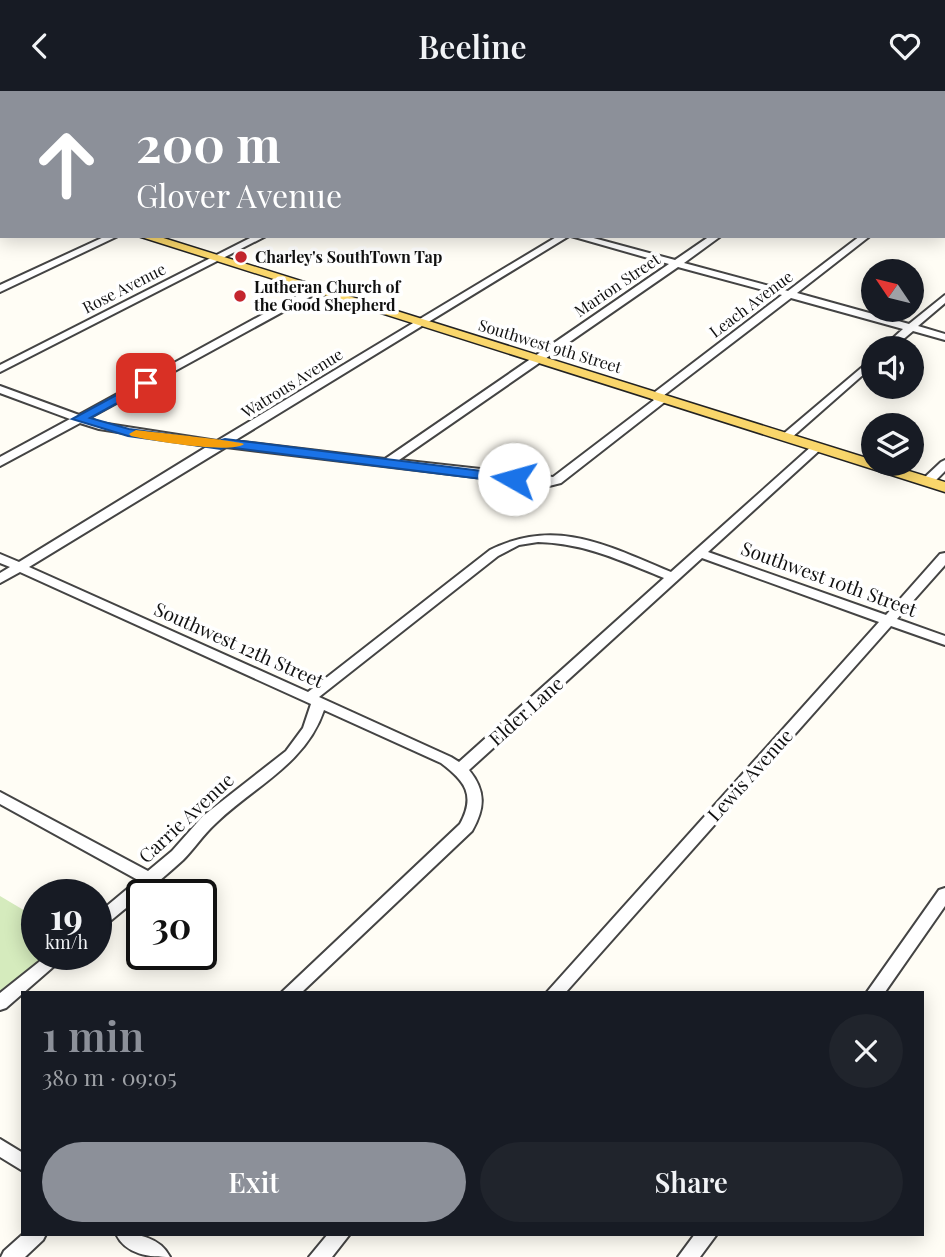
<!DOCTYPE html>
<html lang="en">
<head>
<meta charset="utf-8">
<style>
	:root { --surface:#171b24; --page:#20242c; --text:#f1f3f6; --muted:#9ea1a6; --accent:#8c9099 }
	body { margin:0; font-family:"Playfair Display",serif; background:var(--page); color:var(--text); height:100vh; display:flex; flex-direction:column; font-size:26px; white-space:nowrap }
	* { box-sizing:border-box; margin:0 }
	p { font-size:23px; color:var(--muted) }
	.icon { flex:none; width:38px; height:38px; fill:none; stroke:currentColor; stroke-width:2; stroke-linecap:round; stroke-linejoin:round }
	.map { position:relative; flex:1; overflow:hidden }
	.drawer { position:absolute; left:21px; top:900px; width:903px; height:245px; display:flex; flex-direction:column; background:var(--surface); border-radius:0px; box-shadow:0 4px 18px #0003 }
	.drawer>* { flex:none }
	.hud { position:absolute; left:0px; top:0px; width:945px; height:147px; box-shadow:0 4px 18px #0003; background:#8c9099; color:#fff; overflow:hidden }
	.needle { width:46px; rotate:305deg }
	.controls { position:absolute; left:861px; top:168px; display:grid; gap:14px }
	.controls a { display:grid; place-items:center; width:63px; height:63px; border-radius:50%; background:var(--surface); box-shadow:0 4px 18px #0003; font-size:35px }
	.speed { position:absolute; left:21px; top:788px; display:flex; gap:14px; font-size:35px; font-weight:700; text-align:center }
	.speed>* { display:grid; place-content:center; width:91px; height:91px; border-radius:50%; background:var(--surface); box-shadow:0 4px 18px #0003; line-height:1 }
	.speed small { font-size:18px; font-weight:400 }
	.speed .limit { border:4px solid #111; border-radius:10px; background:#fff; color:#111 }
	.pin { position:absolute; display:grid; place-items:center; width:60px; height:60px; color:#fff; margin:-30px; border-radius:14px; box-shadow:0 4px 10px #0006 }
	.me { position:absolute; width:77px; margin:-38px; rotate:277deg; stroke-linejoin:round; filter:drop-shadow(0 0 5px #0008) }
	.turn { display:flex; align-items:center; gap:24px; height:147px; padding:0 21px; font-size:32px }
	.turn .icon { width:91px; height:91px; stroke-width:2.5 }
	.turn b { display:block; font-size:49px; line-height:60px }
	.round { display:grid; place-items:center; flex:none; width:74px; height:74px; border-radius:37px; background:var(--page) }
	.head { display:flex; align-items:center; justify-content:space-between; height:119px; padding:0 21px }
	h1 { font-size:42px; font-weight:600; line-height:52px; color:var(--accent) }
	.cta { display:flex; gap:14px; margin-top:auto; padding:14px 21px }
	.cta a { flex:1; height:80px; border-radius:42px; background:var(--accent); color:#fff; font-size:28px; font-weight:600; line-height:80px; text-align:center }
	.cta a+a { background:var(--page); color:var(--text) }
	header { display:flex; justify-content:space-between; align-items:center; height:91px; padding:0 21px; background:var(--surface); font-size:32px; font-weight:600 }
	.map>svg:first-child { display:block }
	.green { fill:#d5ebbd }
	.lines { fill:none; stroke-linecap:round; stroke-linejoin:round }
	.minor-casing { stroke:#444; stroke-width:4 }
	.major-casing { stroke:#222; stroke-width:3 }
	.minor { fill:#fff; fill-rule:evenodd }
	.major { fill:#f9d66b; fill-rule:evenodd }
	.route { fill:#1a73e8; stroke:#114b97; stroke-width:2 }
	.slow { fill:#f59e0b }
	.poi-dot { fill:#c4262e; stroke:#fff; stroke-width:2.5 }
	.labels { text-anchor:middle; stroke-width:7; stroke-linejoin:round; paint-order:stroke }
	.far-poi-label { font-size:16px; font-weight:bold; fill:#111; stroke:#fff; text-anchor:start }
	.far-street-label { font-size:16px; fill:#111; stroke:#fff }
	.street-label { font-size:19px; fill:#111; stroke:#fff }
</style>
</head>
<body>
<header><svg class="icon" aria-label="back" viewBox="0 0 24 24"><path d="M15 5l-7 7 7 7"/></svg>Beeline<svg class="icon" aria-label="heart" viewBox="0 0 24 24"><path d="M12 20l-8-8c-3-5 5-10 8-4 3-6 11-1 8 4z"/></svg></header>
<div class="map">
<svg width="945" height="1166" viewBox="0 0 945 1166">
	<rect width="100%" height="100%" fill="#fffdf5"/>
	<!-- green -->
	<path class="green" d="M 0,805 L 37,827 L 37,863 L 60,863 L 0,912 Z"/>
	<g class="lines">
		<!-- minor casing -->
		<g class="minor-casing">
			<path id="minor" d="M 37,0 L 52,2 L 39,2 Z
				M 170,0 L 180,0 L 168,2 Z
				M 297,0 L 307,0 L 295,2 Z
				M 481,0 L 497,2 L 483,2 Z
				M 547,0 L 557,0 L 545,2 Z
				M 659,0 L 675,2 L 661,2 Z
				M 801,0 L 810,0 L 799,2 Z
				M 0,16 L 2,16 L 0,21 Z
				M 0,38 L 2,38 L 2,43 L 0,43 Z
				M 945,82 L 945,88 L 943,89 L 943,83 Z
				M 2,125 L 2,131 L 0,132 L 0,126 Z
				M 943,129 L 945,129 L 945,135 L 943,135 Z
				M 106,145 L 118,145 L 0,201 L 0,194 Z
				M 254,145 L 266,145 L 0,281 L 0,274 Z
				M 558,145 L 569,145 L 234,350 L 385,368 L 669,173 L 571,145 L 586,145 L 675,169 L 710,145 L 721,145 L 684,172 L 788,200 L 860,145 L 870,145 L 797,202 L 909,233 L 945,204 L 945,212 L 918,235 L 945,243 L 945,249 L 913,240 L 893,257 L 882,257 L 903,238 L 791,207 L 663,305 L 668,308 L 666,310 L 561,392 L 549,395 L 226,356 L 29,476 L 308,601 L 490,459 C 556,426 608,455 671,481 L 813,354 L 817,353 L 823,356 L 821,358 L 708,461 L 886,524 L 940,463 L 945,462 L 945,474 L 897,528 L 945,545 L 945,554 L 891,535 L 566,901 L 547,901 L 879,531 L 702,467 L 469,679 C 486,700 485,717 472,740 L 302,901 L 282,901 L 460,733 C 476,704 465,690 441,672 L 324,619 C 305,674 254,695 215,733 C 203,744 194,758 183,769 C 157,793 129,814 102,837 L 96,839 L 96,824 L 138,789 L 0,713 L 0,701 L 148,780 L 172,760 L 203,725 L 286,660 L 303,637 L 311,613 L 20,481 L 0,492 L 0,482 L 10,476 L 0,472 L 0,463 L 19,471 L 208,355 L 99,338 L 80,332 L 0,375 L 0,366 L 70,328 L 0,302 L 0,295 L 79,324 L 311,197 L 319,197 L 319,201 L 89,327 L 101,332 L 217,350 ZM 678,176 L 782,204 L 651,304 L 649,306 L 654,309 L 553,386 L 399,369 ZM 538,451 C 584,452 622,470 664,487 L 459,671 L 451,666 L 319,606 L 498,465 L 519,454 Z
				M 873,267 L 873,275 L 790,348 L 782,348 L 782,344 Z
				M 945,369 L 945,380 L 932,393 L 924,393 L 924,387 L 941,371 Z
				M 945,797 L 945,815 L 885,901 L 867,901 L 939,799 Z
				M 49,863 L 68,863 L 6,917 L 0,919 L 0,902 Z
				M 0,1048 L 23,1062 L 23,1080 L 0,1066 Z
				M 23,1143 L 46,1143 L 43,1149 L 25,1166 L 1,1166 L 4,1160 Z
				M 116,1143 C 136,1142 160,1146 170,1166 C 150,1166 126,1164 116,1143 Z
				M 328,1143 L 350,1143 L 332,1166 L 309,1166 Z
				M 695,1143 L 717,1143 L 700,1166 L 678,1166 Z"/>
		</g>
		<!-- major casing -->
		<g class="major-casing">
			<path id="major" d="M 0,97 L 2,97 L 2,103 L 0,103 Z
				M 138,145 L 157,145 L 873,369 L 873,373 L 886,373 L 945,391 L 945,401 Z"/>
		</g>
		<!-- minor -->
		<use href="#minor" class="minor"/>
		<!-- major -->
		<use href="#major" class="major"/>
	</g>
	<!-- route -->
	<path class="route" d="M 146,288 L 152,292 L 150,294 L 90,327 L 129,338 L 218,350 L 225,348 L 514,384 L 521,388 L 514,392 L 227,356 L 221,358 L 128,345 L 72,328 Z"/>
	<!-- slow -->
	<path class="slow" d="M 136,339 C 151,341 240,350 244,353 C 232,363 151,350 131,345 L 129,343 Z"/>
	<!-- markers -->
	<g class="poi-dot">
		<circle cx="241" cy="166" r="7"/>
		<circle cx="240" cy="205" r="7"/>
	</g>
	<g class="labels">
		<!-- far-poi labels -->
		<g class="far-poi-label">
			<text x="255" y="172">Charley's SouthTown Tap</text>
			<text x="254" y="202">Lutheran Church of<tspan x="254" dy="18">the Good Shepherd</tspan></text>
		</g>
		<!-- far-street labels -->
		<g class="far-street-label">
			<text transform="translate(617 194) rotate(-34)" y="6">Marion Street</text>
			<text transform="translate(124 197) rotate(-27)" y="6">Rose Avenue</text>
			<text transform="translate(751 213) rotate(-37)" y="6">Leach Avenue</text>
			<text transform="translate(550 255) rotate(17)" y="6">Southwest 9th Street</text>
			<text transform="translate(292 292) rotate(-32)" y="6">Watrous Avenue</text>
		</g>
		<!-- street labels -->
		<g class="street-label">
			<text transform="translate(829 488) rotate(20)" y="7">Southwest 10th Street</text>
			<text transform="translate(239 554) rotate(24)" y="7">Southwest 12th Street</text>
			<text transform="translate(526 620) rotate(-42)" y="7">Elder Lane</text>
			<text transform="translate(750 684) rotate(-48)" y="7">Lewis Avenue</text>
			<text transform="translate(186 727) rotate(-43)" y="7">Carrie Avenue</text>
		</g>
	</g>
</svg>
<div class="controls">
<a><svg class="needle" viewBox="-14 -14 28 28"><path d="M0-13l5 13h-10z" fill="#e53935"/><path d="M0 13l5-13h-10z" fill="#9ea1a6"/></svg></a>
<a><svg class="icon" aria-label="sound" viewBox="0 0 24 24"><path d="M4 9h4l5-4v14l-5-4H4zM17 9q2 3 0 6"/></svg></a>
<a><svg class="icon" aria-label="layers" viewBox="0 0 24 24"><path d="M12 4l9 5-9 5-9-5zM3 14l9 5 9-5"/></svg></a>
</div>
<div class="speed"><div>19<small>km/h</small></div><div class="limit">30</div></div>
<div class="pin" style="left:146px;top:292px;background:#d93025"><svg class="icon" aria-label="arrive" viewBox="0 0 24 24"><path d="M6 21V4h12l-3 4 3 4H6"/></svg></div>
<svg class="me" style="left:514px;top:388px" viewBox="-20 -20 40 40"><circle r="19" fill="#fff"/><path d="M0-13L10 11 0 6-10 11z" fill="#1a73e8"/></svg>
<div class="hud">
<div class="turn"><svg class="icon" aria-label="ahead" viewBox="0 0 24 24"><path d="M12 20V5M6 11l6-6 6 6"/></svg><div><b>200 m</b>Glover Avenue</div></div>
</div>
<section class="drawer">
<div class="head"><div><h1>1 min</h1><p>380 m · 09:05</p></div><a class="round"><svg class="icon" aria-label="close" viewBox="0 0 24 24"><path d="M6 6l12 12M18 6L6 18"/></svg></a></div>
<div class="cta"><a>Exit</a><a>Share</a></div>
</section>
</div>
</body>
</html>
